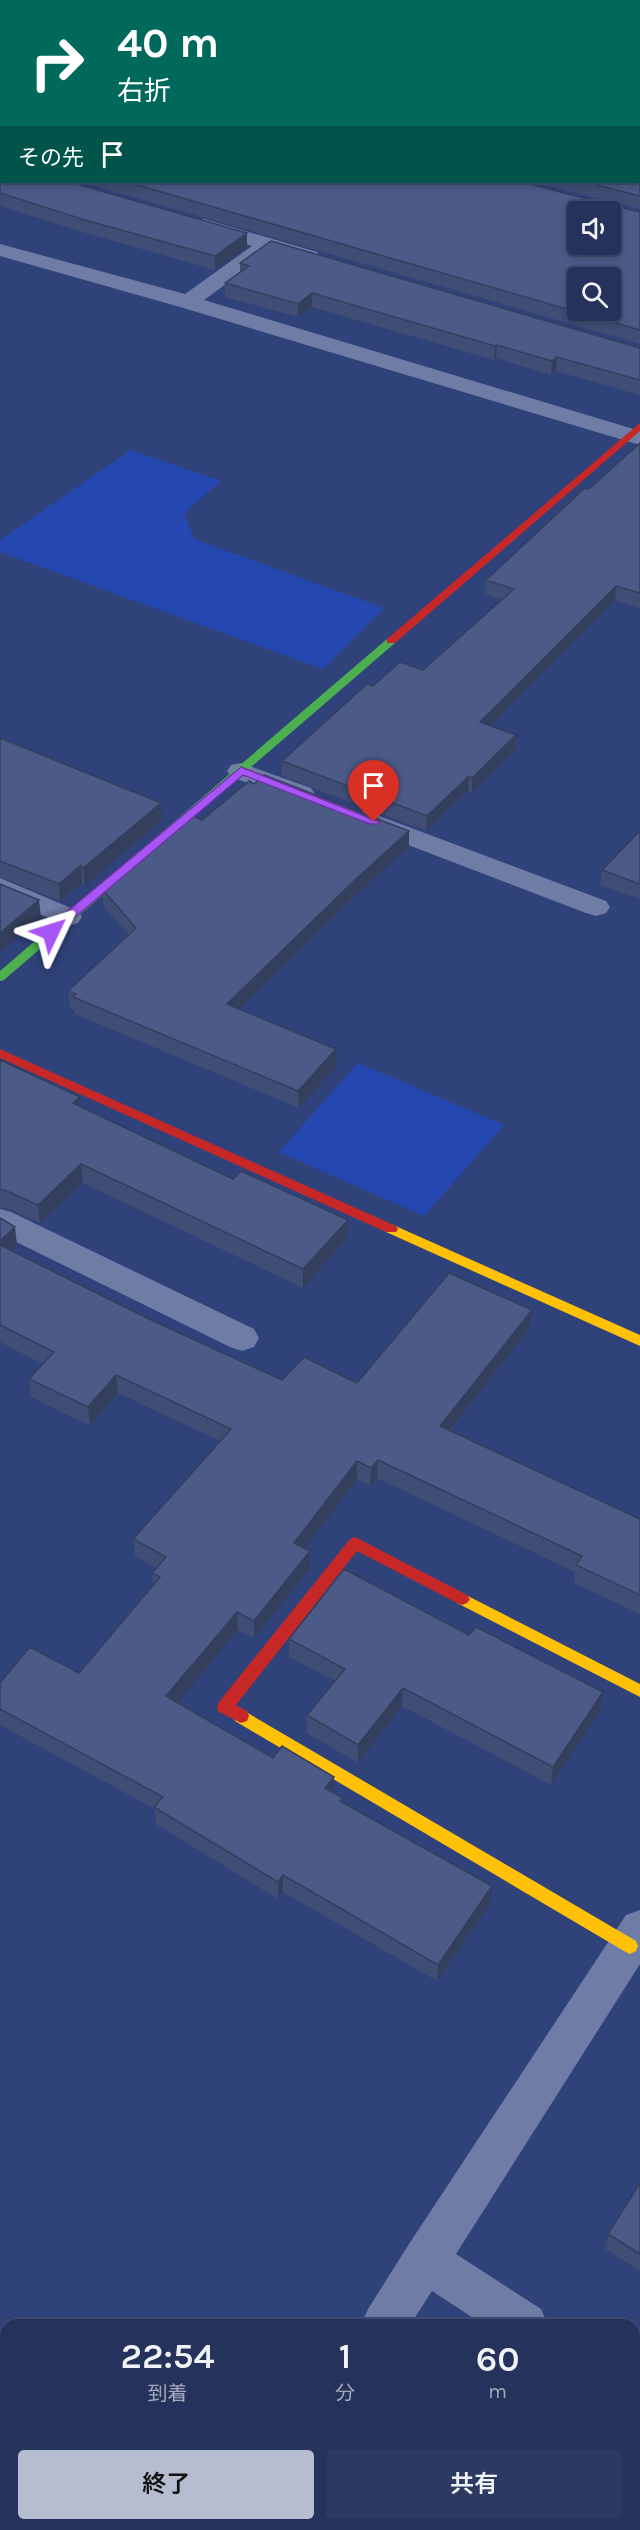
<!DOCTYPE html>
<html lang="ja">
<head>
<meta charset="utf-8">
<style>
	:root { --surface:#24325c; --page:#2c3a62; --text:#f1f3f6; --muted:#a3aabb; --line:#414d72; --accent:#b7bdd0 }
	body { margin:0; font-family:Karla,"Noto Sans JP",sans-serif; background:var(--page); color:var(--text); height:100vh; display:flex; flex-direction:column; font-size:22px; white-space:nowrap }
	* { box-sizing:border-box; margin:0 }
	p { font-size:20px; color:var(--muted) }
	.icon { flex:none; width:33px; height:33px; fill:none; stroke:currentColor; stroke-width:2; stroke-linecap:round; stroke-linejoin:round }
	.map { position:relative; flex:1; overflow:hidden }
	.drawer { position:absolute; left:0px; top:2319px; width:640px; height:212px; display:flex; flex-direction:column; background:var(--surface); border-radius:18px 18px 0 0; box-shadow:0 3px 9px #0003,0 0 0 2px var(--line) }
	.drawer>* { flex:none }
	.top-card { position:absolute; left:0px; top:0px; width:640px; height:183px; box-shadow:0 3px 9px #0003,0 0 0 2px var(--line); background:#00695c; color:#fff; overflow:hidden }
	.buttons { position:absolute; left:567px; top:201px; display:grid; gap:12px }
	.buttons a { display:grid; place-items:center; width:54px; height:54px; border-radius:6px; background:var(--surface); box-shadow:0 3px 9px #0003,0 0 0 2px var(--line); font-size:30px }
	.pin { position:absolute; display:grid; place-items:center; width:51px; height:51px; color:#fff; margin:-62px -26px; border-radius:50% 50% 50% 0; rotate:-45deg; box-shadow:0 0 6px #0007 }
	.pin .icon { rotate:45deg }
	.me { position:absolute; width:66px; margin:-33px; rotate:49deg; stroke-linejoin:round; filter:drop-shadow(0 0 4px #0008) }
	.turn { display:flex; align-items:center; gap:21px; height:126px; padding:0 18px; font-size:27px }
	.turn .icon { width:78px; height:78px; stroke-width:2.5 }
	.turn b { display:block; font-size:42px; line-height:51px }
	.then { display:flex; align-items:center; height:57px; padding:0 18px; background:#0003; gap:12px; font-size:22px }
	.eta { display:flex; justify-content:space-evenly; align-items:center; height:102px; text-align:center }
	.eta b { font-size:36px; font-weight:600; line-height:42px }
	.button { display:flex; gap:12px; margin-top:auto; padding:12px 18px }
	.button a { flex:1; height:69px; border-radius:6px; background:var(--accent); color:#111; font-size:24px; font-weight:600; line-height:69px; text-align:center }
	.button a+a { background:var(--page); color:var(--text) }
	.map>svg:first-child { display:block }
	.green { fill:#2548b0 }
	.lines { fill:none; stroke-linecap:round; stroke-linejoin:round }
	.street { fill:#6f7ca5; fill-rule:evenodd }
	.fast { fill:#4caf50; fill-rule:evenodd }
	.slow { fill:#ffc107; fill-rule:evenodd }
	.jam { fill:#c62828; fill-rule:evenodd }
	.wall { fill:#404d74 }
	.shaded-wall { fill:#343f5e }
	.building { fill:#4b5a87; stroke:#343f5e; stroke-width:1.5; fill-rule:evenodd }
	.route { fill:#a855f7; stroke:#6d37a1; stroke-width:1.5 }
</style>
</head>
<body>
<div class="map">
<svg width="640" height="2530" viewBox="0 0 640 2530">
	<rect width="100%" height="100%" fill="#30427a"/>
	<!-- green -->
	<path class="green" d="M 131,450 L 221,481 L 184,513 L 194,539 L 384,608 L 323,669 L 0,552 L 0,540 Z
		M 358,1063 L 504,1125 L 424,1216 L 279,1152 Z"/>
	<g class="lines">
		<!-- street -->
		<path class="street" d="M 453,0 L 478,0 L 451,2 Z
			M 620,0 L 638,0 L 618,2 Z
			M 0,77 L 2,77 L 2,89 L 0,89 Z
			M 204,219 L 317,252 L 320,256 L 317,260 L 310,262 L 271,251 L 204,300 L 640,431 L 640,445 L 180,307 L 0,256 L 0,244 L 185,294 L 252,246 L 197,229 L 194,225 L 197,221 Z
			M 241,763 L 311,788 L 315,794 L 311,800 L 301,802 L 231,777 L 227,771 L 231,765 Z
			M 366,811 L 606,901 L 610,907 L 606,913 L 596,916 L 586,913 L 356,825 L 352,819 L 356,813 Z
			M 0,878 L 78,911 L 82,917 L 78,923 L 68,926 L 0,898 Z
			M 0,1209 L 11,1212 L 254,1329 L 259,1338 L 254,1347 L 242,1351 L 230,1347 L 0,1234 Z
			M 640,1910 L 640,1964 L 456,2254 L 541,2309 L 548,2325 L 484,2325 L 432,2291 L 410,2325 L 361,2325 L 368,2309 L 409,2244 L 626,1915 Z
			M 634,2374 L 640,2376 L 640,2423 L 634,2421 Z
			M 236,2524 L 285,2524 L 283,2530 L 234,2530 Z"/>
		<!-- fast -->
		<path class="fast" d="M 391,638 L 395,639 L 395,643 L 4,980 L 0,981 L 0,971 L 387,639 Z"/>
		<!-- slow -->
		<path class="slow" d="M 391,1224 L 640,1335 L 640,1346 L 386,1232 L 384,1229 L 386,1226 Z
			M 462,1593 L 640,1684 L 640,1697 L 457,1603 L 454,1599 L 457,1595 Z
			M 241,1709 L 636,1941 L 638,1946 L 636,1951 L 630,1954 L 624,1951 L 235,1721 L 233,1716 L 235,1711 Z"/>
		<!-- jam -->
		<path class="jam" d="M 640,423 L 640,431 L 395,643 L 387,643 L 387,639 Z
			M 0,1049 L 396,1226 L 398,1229 L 396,1232 L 386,1232 L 0,1058 Z
			M 355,1537 L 467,1595 L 470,1599 L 467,1603 L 462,1605 L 457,1603 L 357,1551 L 236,1705 L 247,1711 L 249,1716 L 247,1721 L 241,1723 L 219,1712 L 217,1707 L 219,1702 L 350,1539 Z"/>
	</g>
	<!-- wall -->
	<path class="wall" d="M 0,102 L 2,102 L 2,170 L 1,169 L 0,172 L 247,233 L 247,247 L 215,270 L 86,233 L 0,206 Z
		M 640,140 L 640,209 L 609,201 L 611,205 L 640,212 L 640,344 L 82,182 L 522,182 L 595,201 L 608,201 L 533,182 L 639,182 Z
		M 240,263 L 640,348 L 640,395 L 556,371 L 551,375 L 496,358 L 494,360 L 312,307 L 298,317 L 225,297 L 225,283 L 240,272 Z
		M 640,443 L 640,608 L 615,600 L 490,726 L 516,735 L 515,750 L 472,793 L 468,791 L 426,831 L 282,776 L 282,761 L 373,686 L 423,670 L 502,600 L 485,594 L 486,580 L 589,489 Z
		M 0,738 L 161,803 L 162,820 L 85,886 L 82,883 L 60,901 L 0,877 Z
		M 254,784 L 409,831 L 409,847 L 356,895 L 239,1009 L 336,1067 L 299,1108 L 75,1014 L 74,1010 L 70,1008 L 68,991 L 129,935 L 103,906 L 102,889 Z
		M 640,831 L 640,899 L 600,885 L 602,870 Z
		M 0,1061 L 81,1107 L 233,1179 L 348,1220 L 347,1238 L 303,1288 L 83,1183 L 40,1223 L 12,1210 L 0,1207 Z
		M 0,1218 L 17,1245 L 11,1251 L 149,1319 L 282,1380 L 357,1383 L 530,1328 L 450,1431 L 640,1519 L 640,1614 L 574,1583 L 575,1572 L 377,1478 L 370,1486 L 357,1479 L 304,1548 L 310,1551 L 310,1569 L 254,1638 L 238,1630 L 177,1702 L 273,1758 L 334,1777 L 334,1793 L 343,1803 L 491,1903 L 437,1981 L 283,1892 L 278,1899 L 156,1824 L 155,1809 L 0,1725 L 0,1683 L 79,1673 L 153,1585 L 152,1573 L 156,1568 L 135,1556 L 133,1539 L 220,1441 L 118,1393 L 90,1426 L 31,1397 L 29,1379 L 43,1364 L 0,1342 Z
		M 469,1635 L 603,1692 L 601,1710 L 551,1785 L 402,1706 L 358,1763 L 307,1733 L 307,1715 L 335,1681 L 289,1657 L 289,1639 Z
		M 640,2183 L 640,2271 L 605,2249 L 608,2234 Z
		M 471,2524 L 556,2524 L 554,2530 L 479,2530 Z"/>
	<!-- shaded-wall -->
	<path class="shaded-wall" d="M 640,56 L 640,68 L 639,68 L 639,57 Z
		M 247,233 L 247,247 L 215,270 L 215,256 Z
		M 312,293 L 312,307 L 298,317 L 298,304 Z
		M 497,345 L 496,358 L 494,360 L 495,346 Z
		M 557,357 L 556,371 L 551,375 L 552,361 Z
		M 616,586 L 615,600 L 479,737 L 480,722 Z
		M 516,735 L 515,750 L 472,793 L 472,778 Z
		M 469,776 L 468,791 L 426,831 L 427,816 Z
		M 161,803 L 162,820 L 85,886 L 83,868 Z
		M 409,831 L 409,847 L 356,895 L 227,1021 L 227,1004 L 357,878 Z
		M 81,865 L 82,883 L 60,901 L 59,884 Z
		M 39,900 L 41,917 L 0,952 L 0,933 Z
		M 336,1049 L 336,1067 L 299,1108 L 298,1091 Z
		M 80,1097 L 81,1115 L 73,1103 Z
		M 81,1164 L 83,1183 L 40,1223 L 38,1205 Z
		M 348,1220 L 347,1238 L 303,1288 L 303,1269 Z
		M 15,1227 L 17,1245 L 0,1262 L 0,1241 Z
		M 532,1310 L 530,1328 L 439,1444 L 440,1426 Z
		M 116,1375 L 118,1393 L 90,1426 L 88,1407 Z
		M 378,1460 L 377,1478 L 370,1486 L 371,1468 Z
		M 357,1461 L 357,1479 L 295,1561 L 294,1543 Z
		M 310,1551 L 310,1569 L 254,1638 L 254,1621 Z
		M 237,1612 L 238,1630 L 168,1714 L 166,1696 Z
		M 403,1688 L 402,1706 L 358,1763 L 358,1745 Z
		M 603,1692 L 601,1710 L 551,1785 L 553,1767 Z
		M 334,1777 L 334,1794 L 325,1788 Z
		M 283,1875 L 283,1892 L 278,1899 L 278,1882 Z
		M 492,1886 L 491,1903 L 437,1981 L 438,1965 Z
		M 552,2524 L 556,2524 L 554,2530 L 549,2530 Z"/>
	<!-- building -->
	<path class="building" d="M 493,0 L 502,0 L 508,2 L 491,2 Z
		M 513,0 L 604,0 L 610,2 L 511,2 Z
		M 639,8 L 640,8 L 640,56 L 639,57 Z
		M 0,102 L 2,102 L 2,157 L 0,156 Z
		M 639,139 L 640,140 L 640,196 L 585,182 L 639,182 Z
		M 0,172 L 2,172 L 2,182 L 70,182 L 247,233 L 215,256 L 85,220 L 0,193 Z
		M 127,182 L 522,182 L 595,201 L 609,201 L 611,205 L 640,212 L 640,330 ZM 578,212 L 610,212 L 610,244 L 578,244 ZM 578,278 L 610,278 L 610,310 L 578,310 Z
		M 271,241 L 640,348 L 640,380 L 557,357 L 552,361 L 497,345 L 495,346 L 312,293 L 298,304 L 225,283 L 249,266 L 240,263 Z
		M 640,443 L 640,593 L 616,586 L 480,722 L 516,735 L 472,778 L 469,776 L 427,816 L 282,761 L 367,684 L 373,686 L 400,662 L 423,670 L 514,589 L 486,580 L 585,488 L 589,489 Z
		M 0,738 L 161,803 L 83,868 L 81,865 L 59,884 L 0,861 Z
		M 264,775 L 409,831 L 357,878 L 227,1004 L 336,1049 L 298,1091 L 73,997 L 76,994 L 68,991 L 136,928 L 102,889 L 189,814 L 202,820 L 249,781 L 254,784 Z
		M 640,831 L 640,884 L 602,870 Z
		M 0,884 L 39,900 L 0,933 Z
		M 0,1060 L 80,1097 L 73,1103 L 233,1179 L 241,1171 L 348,1220 L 303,1269 L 81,1164 L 38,1205 L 9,1192 L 0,1189 Z
		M 0,1218 L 15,1227 L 0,1241 Z
		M 0,1245 L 149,1319 L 282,1380 L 304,1357 L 357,1383 L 449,1273 L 532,1310 L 440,1426 L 640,1519 L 640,1595 L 576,1565 L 582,1556 L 378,1460 L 371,1468 L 357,1461 L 294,1543 L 310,1551 L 254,1621 L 237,1612 L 166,1696 L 273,1758 L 282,1746 L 334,1777 L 325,1788 L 343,1798 L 340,1801 L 492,1886 L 438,1965 L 283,1875 L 278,1882 L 154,1807 L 163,1797 L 0,1709 L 0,1683 L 30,1647 L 79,1673 L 160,1577 L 152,1573 L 166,1557 L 133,1539 L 231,1429 L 116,1375 L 88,1407 L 29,1379 L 54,1352 L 0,1325 Z
		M 344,1569 L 469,1635 L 476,1627 L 603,1692 L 553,1767 L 403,1688 L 358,1745 L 307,1715 L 345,1669 L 289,1639 Z
		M 640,2183 L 640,2254 L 608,2234 Z
		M 494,2524 L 552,2524 L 549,2530 L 502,2530 Z"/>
	<!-- route -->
	<path class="route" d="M 241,767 L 380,822 L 378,824 L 370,824 L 243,775 L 55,934 L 46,934 L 46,929 Z"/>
</svg>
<div class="buttons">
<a><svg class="icon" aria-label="sound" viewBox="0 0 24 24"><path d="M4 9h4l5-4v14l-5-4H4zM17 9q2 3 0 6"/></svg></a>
<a><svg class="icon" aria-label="search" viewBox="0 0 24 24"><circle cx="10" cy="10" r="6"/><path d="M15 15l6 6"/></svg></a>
</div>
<div class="pin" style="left:374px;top:822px;background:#d93025"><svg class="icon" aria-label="arrive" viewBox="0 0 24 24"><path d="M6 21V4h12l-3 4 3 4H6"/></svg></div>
<svg class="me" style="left:51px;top:932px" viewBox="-20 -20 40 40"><path d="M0-17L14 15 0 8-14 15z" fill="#a855f7" stroke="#fff" stroke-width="4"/></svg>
<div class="top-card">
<div class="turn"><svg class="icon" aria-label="right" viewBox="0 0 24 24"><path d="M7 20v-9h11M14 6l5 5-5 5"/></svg><div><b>40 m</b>右折</div></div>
<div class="then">その先<svg class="icon" aria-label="arrive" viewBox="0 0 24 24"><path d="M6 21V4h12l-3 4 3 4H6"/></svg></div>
</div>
<section class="drawer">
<div class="eta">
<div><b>22:54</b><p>到着</p></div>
<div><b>1</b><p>分</p></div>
<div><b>60</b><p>m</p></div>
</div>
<div class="button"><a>終了</a><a>共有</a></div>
</section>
</div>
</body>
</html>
